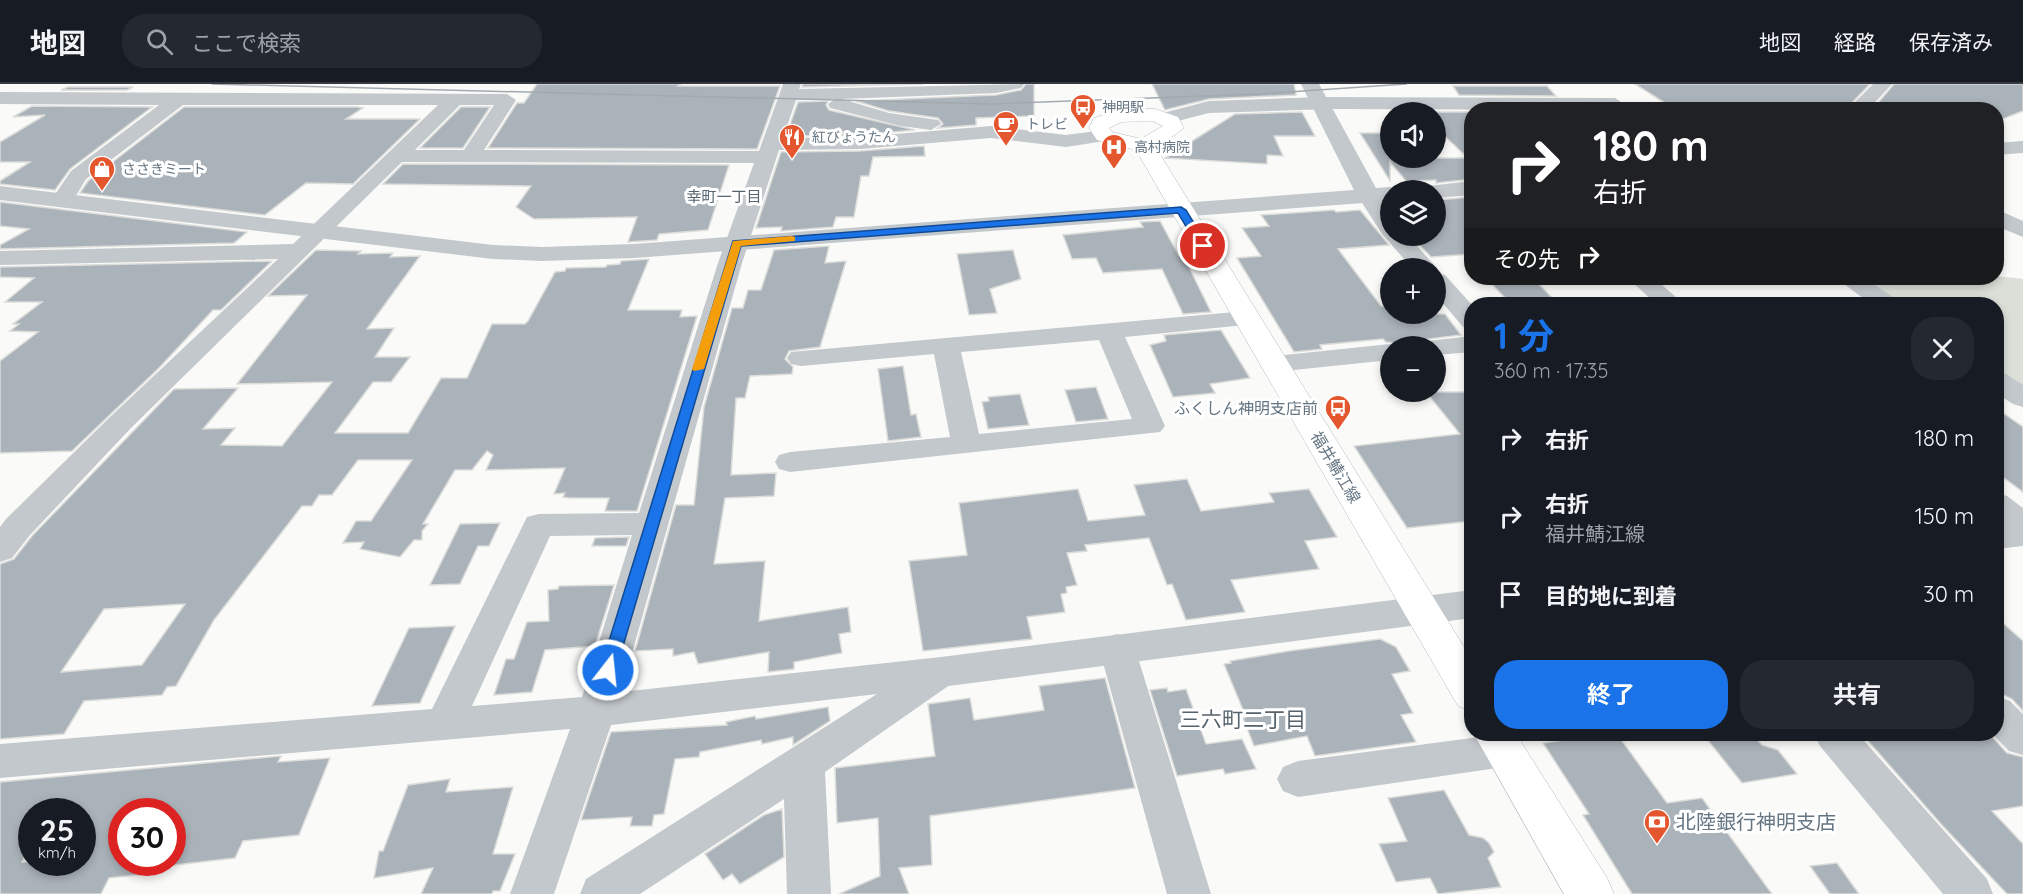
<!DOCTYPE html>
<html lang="ja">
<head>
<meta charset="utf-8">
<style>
	:root { --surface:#171b24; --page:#242831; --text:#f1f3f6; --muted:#9ea1a6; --line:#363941; --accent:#1a73e8 }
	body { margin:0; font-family:Quicksand,"Noto Sans JP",sans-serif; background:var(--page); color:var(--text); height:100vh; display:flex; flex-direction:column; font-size:22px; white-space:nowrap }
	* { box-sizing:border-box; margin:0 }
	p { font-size:20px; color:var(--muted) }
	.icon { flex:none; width:33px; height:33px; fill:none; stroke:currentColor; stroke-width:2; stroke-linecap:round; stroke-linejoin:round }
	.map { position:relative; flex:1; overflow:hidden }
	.side { position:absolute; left:1464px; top:213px; width:540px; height:444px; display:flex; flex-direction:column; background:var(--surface); border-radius:24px; box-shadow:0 3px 9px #0003 }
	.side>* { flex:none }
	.top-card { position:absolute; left:1464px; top:18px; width:540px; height:183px; border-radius:24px; box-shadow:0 3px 9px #0003; background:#202124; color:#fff; overflow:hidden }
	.tools { position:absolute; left:1380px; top:18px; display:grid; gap:12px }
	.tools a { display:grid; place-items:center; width:66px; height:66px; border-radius:50%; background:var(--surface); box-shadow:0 3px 9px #0003; font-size:30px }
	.speed { position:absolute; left:18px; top:714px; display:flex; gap:12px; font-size:30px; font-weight:700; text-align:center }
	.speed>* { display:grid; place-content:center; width:78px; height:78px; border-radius:50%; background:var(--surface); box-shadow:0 3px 9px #0003; line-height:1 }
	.speed small { font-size:15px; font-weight:400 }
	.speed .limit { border:9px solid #d22; background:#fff; color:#111 }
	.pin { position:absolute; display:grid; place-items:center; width:51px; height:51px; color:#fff; margin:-26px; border:3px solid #fff; border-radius:50%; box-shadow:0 2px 6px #0007 }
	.me { position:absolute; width:66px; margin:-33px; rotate:16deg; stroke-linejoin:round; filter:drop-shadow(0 0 4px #0008) }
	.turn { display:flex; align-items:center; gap:21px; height:126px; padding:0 30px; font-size:27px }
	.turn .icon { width:78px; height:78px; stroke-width:2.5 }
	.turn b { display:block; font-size:42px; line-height:51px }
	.then { display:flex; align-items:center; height:57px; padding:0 30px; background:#0003; gap:12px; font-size:22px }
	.round { display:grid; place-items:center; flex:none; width:63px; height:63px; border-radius:24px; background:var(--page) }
	.headline { display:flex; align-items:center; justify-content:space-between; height:102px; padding:0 30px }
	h1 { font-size:36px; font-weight:700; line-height:45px; color:var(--accent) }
	.action { display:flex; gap:12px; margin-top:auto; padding:12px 30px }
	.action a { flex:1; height:69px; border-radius:24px; background:var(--accent); color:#fff; font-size:24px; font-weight:700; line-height:69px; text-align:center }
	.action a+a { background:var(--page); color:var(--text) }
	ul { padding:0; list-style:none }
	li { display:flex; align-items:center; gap:18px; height:78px; padding:0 30px }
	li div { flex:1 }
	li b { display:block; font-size:22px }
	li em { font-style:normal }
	header { display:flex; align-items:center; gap:36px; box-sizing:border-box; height:84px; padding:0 30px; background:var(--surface); border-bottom:2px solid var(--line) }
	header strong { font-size:28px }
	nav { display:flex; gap:33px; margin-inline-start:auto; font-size:21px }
	.search { width:420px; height:54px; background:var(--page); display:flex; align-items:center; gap:15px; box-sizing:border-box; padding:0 21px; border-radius:24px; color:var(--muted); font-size:22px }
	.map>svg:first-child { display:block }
	.green { fill:#dadfd7 }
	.building { fill:#aab3b9; stroke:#dcdcda; stroke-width:1.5; fill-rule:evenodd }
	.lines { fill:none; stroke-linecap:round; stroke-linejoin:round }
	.secondary-casing { stroke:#b3babf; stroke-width:1 }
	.minor { fill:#c3c8cc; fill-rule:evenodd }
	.tertiary { fill:#c3c8cc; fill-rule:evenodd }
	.secondary { fill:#fff; fill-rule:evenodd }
	.tram { stroke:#a2aab0; stroke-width:1.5 }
	.route { fill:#1a73e8; stroke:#114b97; stroke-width:1.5 }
	.slow { fill:#f59e0b }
	.labels { text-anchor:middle; stroke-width:6; stroke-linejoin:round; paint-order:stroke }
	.far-poi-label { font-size:14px; fill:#657683; stroke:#fff; text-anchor:start }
	.far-neighbourhood-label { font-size:15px; fill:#57646e; stroke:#fff }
	.poi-label { font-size:16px; fill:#657683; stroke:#fff; text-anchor:end }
	.street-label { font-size:16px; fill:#657683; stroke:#fff }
	.near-poi-label { font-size:20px; fill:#657683; stroke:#fff; text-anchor:start }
	.near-neighbourhood-label { font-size:21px; fill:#57646e; stroke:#fff }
</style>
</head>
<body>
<header>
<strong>地図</strong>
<div class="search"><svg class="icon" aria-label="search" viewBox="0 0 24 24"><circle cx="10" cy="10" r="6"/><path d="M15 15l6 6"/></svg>ここで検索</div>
<nav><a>地図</a><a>経路</a><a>保存済み</a></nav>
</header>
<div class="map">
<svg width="2023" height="810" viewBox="0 0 2023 810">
	<rect width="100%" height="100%" fill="#fafaf8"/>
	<!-- green -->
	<path class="green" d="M 1997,192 L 2023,195 L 2023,307 L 1997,289 L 1996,220 L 1897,220 L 1858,194 Z"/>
	<!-- building -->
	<path class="building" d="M 537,0 L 681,0 L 678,2 L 780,2 L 757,65 L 488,64 L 517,19 L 524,19 Z
		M 803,0 L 923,0 L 802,3 Z
		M 1026,0 L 1034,0 L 1034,32 L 976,34 L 976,41 L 938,44 L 943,40 L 938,34 L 889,27 L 856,17 L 996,11 L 1021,6 Z
		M 1152,0 L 1294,0 L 1296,11 L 1209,15 L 1165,26 Z
		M 1635,0 L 1870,0 L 1845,26 L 1676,26 Z
		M 1894,0 L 2023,0 L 2023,27 L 2000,36 L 1996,34 L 1996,26 L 1872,26 Z
		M 1453,2 L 1547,2 L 1556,12 L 1459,11 Z
		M 68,3 L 133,3 L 127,6 L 61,6 Z
		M 828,17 L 826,21 L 829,26 L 915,46 L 860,51 L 786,52 L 798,18 Z
		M 32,22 L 152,23 L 70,85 L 55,106 L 0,100 L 0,97 L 30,78 L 0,78 L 0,58 L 45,31 L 13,33 Z
		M 184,23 L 357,23 L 363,24 L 346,35 L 420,35 L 353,100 L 306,99 L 265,131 L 80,109 L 88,97 Z
		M 461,23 L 490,23 L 463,64 L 420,64 Z
		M 1302,28 L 1315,52 L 1274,52 L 1283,72 L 1267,71 L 1267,80 L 1165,74 L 1235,30 Z
		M 1423,28 L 1472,28 L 1472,95 L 1436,99 L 1436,96 L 1406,97 L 1390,78 L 1390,97 L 1360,49 L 1390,49 L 1390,74 L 1468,74 L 1436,44 L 1436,28 Z
		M 924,62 L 925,72 L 873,73 L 869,92 L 861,92 L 854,133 L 836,133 L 833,143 L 781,147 L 782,143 L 756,144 L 781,68 L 860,67 Z
		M 403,80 L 729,81 L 708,146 L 659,150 L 657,156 L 628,158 L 637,133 L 534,135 L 516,123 L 531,102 L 383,100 Z
		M 1472,113 L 1472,170 L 1431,173 L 1411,152 L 1436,152 L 1436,116 Z
		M 0,118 L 247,148 L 234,159 L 0,165 L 0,161 L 29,145 L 0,142 Z
		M 1334,126 L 1336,128 L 1360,126 L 1389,161 L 1338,165 L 1381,222 L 1390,221 L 1390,230 L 1445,230 L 1461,251 L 1396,259 L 1386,258 L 1383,255 L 1320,261 L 1322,265 L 1294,268 L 1237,174 L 1261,172 L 1242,144 L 1269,142 L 1261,131 Z
		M 1160,137 L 1179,172 L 1183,171 L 1211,228 L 1183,230 L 1162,185 L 1103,189 L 1096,174 L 1072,175 L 1063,151 L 1143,143 L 1140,138 Z
		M 829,162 L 825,179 L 846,177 L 820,263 L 789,267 L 785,275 L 793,283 L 792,290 L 750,292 L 745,314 L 736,314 L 731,391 L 776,389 L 774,412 L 725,414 L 714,480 L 765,477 L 759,537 L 848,523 L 851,548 L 839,550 L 842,569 L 794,578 L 794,585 L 768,588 L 769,568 L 698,580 L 694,568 L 673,572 L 673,565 L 635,567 L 676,421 L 694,421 L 704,323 L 732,224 L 743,224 L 748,206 L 761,206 L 774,166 Z
		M 316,166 L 361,167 L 358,170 L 393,169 L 390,173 L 420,172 L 367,245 L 394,244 L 375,273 L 410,273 L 391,298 L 373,298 L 335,349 L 408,349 L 441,294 L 467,294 L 492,240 L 525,240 L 528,237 L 555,188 L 565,187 L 566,184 L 606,183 L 607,181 L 620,180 L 621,177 L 649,175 L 628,226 L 682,226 L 680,233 L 697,232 L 637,427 L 605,427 L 609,414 L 569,414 L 563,413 L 565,409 L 554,410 L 565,384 L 486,386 L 493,371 L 487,367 L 472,386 L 455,386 L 423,440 L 428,440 L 422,447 L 422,456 L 414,456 L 400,473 L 360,465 L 364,458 L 343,459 L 356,437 L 371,437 L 412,376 L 358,376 L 332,411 L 319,411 L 312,422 L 302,422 L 214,536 L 176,602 L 167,603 L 162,611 L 84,617 L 64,650 L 0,655 L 0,480 L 14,475 L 32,452 L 174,305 L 238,304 L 203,345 L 235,344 L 221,361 L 282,362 L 332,298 L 237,300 L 307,211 L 268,212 ZM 185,520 L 142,581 L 61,588 L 104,525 Z
		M 1013,166 L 1021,195 L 990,205 L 997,229 L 969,231 L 957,170 Z
		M 272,177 L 221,226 L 213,226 L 159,284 L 72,367 L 0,369 L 0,277 L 38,248 L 10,247 L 19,240 L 13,240 L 42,218 L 5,218 L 34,194 L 0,193 L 0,183 Z
		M 1486,194 L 1533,194 L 1558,220 L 1511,220 Z
		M 1221,246 L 1250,294 L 1210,300 L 1215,309 L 1173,313 L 1150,261 L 1166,257 L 1164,251 Z
		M 903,282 L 911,331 L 916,330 L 921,353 L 888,357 L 878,285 Z
		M 1096,303 L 1108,335 L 1076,338 L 1065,306 Z
		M 1426,308 L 1472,308 L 1472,437 L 1407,444 L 1354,362 L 1460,350 Z
		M 1020,310 L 1029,341 L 988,345 L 982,318 L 989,317 L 988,313 Z
		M 1996,324 L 2023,343 L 2023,408 L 1996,388 Z
		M 1187,395 L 1201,427 L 1274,418 L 1269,409 L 1309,405 L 1337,453 L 1305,457 L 1319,485 L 1231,496 L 1245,528 L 1186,536 L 1172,500 L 1167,501 L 1149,454 L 1085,461 L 1087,467 L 1067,469 L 1077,501 L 1066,503 L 1067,509 L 1061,510 L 1065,528 L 1027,533 L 1032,555 L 923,567 L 909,477 L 967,471 L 959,419 L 1078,405 L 1088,437 L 1145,431 L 1134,401 Z
		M 500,439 L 489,462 L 478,462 L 460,500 L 430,501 L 460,440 Z
		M 629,453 L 626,462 L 592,462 L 595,454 Z
		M 614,501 L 595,562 L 545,566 L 532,608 L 494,611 L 506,575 L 514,575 L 527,538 L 549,537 L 548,506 L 558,505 L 559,502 Z
		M 1996,533 L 2023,557 L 2023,627 L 2012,615 L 1996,607 Z
		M 455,542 L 420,619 L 372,622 L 409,544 Z
		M 1380,555 L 1396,563 L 1410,587 L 1392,590 L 1413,629 L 1401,631 L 1416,658 L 1315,672 L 1307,652 L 1254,662 L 1243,634 L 1246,633 L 1224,580 L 1231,579 L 1230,577 L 1289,567 Z
		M 1105,594 L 1135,704 L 930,732 L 932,781 L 899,784 L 909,810 L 839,810 L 880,792 L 878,734 L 837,739 L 835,684 L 935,672 L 928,620 L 970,614 L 974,636 L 1044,626 L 1039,602 Z
		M 1167,604 L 1168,608 L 1186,605 L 1206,660 L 1242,655 L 1256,685 L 1225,690 L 1223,685 L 1177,692 L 1150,606 Z
		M 828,623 L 830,637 L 793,661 L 793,653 L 762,660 L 761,656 L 700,668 L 699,673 L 675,675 L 664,730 L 654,731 L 652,742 L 630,742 L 632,733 L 581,736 L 611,648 L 727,641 L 726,638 L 755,632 L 756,635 Z
		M 1605,650 L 1617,650 L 1667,719 L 1702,714 L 1772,810 L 1632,810 L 1583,731 L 1589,730 L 1543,659 Z
		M 1703,650 L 1752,650 L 1762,661 L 1778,666 L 1797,690 L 1742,699 Z
		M 1862,650 L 1990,650 L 2007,669 L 2023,673 L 2023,722 L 1992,727 L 2023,760 L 2023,810 L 2007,810 L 1941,740 Z
		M 281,672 L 278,678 L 330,674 L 299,751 L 243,757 L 235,774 L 158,783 L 155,789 L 109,794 L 101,810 L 0,810 L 0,698 ZM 32,728 L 82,728 L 82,778 L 22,778 L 32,759 ZM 122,728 L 172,728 L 172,778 L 122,778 Z
		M 450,695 L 446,708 L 513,703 L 493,770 L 515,770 L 500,807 L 493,807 L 492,810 L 421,810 L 433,784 L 374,794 L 379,767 L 383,767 L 408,701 Z
		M 1444,706 L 1469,751 L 1483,754 L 1489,759 L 1494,768 L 1488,774 L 1501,803 L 1438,810 L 1430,794 L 1396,798 L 1379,760 L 1407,757 L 1388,714 Z
		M 782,725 L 784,773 L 740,800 L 732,790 L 723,796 L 705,770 L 764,731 Z
		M 1837,779 L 1859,810 L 1830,810 L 1810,782 Z"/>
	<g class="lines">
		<!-- secondary casing -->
		<g class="secondary-casing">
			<path id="secondary" d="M 1155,25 L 1178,33 L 1184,44 L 1156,64 L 1472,576 L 1472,627 L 1458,622 L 1136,66 L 1097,56 L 1089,44 L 1094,34 L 1119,26 ZM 1153,37 L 1163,42 L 1141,55 L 1112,48 L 1109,44 L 1121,38 Z
				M 1474,650 L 1516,650 L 1607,794 L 1614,810 L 1564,810 Z"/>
		</g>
		<!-- minor -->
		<path class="minor" d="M 783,0 L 801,0 L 799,5 L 1024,0 L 1021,4 L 996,9 L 842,15 L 889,29 L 938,36 L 941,40 L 931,46 L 901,42 L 830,24 L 828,20 L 835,15 L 796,16 L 783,54 L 860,53 L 991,42 L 1066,51 L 1104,46 L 1111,48 L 1114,52 L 1111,56 L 1066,63 L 991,54 L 860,65 L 779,66 L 742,179 L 621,608 L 941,573 L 954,578 L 960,588 L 954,598 L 825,688 L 831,810 L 787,810 L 784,715 L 640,810 L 580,810 L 586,795 L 877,610 L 611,641 L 554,810 L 510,810 L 570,645 L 0,694 L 0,660 L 432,625 L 527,433 L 539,430 L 639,429 L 718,179 L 754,79 L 402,78 L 130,345 L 30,451 L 12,474 L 0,478 L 0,443 L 6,435 L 110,333 L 278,175 L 0,181 L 0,167 L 293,160 L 438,21 L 183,21 L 86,95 L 71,120 L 55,120 L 52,115 L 71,87 L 159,21 L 0,20 L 0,8 L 507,10 L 516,16 L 484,66 L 759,67 ZM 460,21 L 494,21 L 464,66 L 415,66 ZM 632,451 L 582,613 L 472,622 L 550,452 Z
			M 1873,0 L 1892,0 L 1868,26 L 1847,26 Z
			M 1321,13 L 1615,14 L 1624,20 L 1616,26 L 1329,25 L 1209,29 L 1166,40 L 1156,34 L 1159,30 L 1209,17 Z
			M 1368,104 L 1376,106 L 1390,128 L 1390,152 L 1408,152 L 1437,184 L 1436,186 L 1412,184 L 1382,150 L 1357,111 L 1360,106 Z
			M 1436,189 L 1445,191 L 1472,221 L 1472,245 L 1463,243 L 1436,211 Z
			M 1628,194 L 1654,194 L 1684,220 L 1656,220 Z
			M 1836,194 L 1864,194 L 1896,215 L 1900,220 L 1871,220 Z
			M 1246,227 L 1255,230 L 1259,235 L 1255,240 L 1125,253 L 1165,342 L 1160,348 L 790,388 L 779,385 L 775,378 L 779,371 L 790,368 L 950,353 L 934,270 L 801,282 L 791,280 L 787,274 L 791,268 ZM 1099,256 L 1132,335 L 979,350 L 961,268 Z
			M 1472,252 L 1472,268 L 1436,271 L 1436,262 L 1423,262 L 1427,257 Z
			M 1390,260 L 1400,262 L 1390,262 L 1390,276 L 1275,288 L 1265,286 L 1261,280 L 1265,274 L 1275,272 Z
			M 1996,288 L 2006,290 L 2023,301 L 2023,323 L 2013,320 L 1996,309 Z
			M 1996,409 L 2007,412 L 2023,424 L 2023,452 L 2011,449 L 1996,437 Z
			M 1117,550 L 1130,554 L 1135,564 L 1211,810 L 1167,810 L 1099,564 L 1104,554 Z
			M 1996,612 L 2010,617 L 2023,630 L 2023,671 L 2009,667 L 1992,650 L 1996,650 Z
			M 1502,650 L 1518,654 L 1524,666 L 1518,678 L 1504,683 L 1298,713 L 1283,707 L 1277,695 L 1283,683 L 1298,677 Z
			M 1814,650 L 1858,650 L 1987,795 L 1993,810 L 1943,810 L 1820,662 Z"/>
		<!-- tertiary -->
		<path class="tertiary" d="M 1301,0 L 1319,0 L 1376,104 L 1390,103 L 1399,106 L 1390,106 L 1390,117 L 634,174 L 542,177 L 493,175 L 0,116 L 0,102 L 493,161 L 542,163 L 634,160 L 1354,106 Z
			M 2023,57 L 2023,69 L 1996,71 L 1996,59 Z
			M 1472,97 L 1472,111 L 1436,114 L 1436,106 L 1425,106 L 1428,102 Z
			M 1996,125 L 2023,137 L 2023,153 L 1996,142 Z
			M 2023,438 L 2023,462 L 1996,465 L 1996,441 Z
			M 1472,506 L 1472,534 L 941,603 L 927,599 L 921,588 L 927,577 L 941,573 Z"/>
		<!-- secondary -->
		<use href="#secondary" class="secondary"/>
		<!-- tram -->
		<path class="tram" d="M 212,0 L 991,20 L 1258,10 L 1406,0"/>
	</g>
	<!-- route -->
	<path class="route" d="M 1181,123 L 1186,126 L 1208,162 L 1206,164 L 1199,164 L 1178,129 L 741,162 L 616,586 L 614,591 L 603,591 L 600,586 L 733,157 Z"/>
	<!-- slow -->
	<path class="slow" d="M 792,152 L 795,153 L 795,157 L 741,162 L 704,285 L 694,287 L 692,285 L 733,157 Z"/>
	<!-- icons -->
	<defs>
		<g id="bus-pin" transform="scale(1.35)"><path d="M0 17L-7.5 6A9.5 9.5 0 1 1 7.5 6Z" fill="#e4572e" stroke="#fff"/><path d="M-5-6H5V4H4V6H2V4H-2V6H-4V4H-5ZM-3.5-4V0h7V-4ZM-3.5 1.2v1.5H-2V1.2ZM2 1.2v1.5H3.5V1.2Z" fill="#fff"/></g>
		<g id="cafe-pin" transform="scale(1.35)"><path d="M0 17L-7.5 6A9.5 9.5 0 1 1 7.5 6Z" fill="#e4572e" stroke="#fff"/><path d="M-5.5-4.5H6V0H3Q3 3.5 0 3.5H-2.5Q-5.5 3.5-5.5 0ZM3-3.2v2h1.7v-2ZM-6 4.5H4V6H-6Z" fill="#fff"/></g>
		<g id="restaurant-pin" transform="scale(1.35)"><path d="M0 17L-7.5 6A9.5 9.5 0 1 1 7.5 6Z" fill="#e4572e" stroke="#fff"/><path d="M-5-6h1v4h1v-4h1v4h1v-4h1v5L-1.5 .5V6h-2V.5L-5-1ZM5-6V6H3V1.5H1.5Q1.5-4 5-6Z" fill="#fff"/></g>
		<g id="hospital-pin" transform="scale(1.35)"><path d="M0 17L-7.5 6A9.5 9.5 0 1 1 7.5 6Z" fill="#e4572e" stroke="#fff"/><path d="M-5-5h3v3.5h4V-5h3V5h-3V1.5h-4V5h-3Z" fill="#fff"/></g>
		<g id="shop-pin" transform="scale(1.35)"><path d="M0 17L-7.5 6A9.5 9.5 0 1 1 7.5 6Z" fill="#e4572e" stroke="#fff"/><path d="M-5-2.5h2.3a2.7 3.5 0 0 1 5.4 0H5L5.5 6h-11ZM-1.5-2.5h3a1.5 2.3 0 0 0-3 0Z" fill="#fff"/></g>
		<g id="bank-pin" transform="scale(1.35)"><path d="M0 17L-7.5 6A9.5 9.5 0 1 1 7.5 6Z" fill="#e4572e" stroke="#fff"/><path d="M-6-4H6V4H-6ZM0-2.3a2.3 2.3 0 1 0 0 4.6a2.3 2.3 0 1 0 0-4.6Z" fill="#fff"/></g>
	</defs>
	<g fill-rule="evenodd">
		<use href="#bus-pin" x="1083" y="23"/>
		<use href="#cafe-pin" x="1006" y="40"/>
		<use href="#restaurant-pin" x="792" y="53"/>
		<use href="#hospital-pin" x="1114" y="63"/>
		<use href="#shop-pin" x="102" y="85"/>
		<use href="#bus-pin" x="1338" y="324"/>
		<use href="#bank-pin" x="1657" y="738"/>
	</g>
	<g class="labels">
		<!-- far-poi labels -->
		<g class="far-poi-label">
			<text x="1102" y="28">神明駅</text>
			<text x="1026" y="45">トレビ</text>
			<text x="812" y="58">紅びょうたん</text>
			<text x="1134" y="68">高村病院</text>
			<text x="122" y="90">ささきミート</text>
		</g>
		<!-- far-neighbourhood labels -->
		<g class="far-neighbourhood-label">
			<text x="724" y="118">幸町一丁目</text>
		</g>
		<!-- poi labels -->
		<g class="poi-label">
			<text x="1318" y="330">ふくしん神明支店前</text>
		</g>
		<!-- street labels -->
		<g class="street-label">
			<text transform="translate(1336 383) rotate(59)" y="6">福井鯖江線</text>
		</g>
		<!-- near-poi labels -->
		<g class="near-poi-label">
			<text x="1676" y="745">北陸銀行神明支店</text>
		</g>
		<!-- near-neighbourhood labels -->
		<g class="near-neighbourhood-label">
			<text x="1243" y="643">三六町二丁目</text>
		</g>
	</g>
</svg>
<div class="tools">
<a><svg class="icon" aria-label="sound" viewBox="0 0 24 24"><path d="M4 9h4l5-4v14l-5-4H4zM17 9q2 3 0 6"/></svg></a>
<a><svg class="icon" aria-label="layers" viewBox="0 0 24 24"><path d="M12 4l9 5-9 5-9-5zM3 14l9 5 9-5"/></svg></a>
<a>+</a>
<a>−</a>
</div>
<div class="speed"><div>25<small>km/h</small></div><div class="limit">30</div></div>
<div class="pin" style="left:1203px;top:162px;background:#d93025"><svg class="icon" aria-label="arrive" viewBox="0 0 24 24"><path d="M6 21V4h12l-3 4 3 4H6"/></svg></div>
<svg class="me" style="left:608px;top:586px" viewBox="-20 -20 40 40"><circle r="17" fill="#1a73e8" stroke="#fff" stroke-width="3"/><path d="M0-11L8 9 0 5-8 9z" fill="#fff"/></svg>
<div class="top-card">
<div class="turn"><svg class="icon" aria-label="right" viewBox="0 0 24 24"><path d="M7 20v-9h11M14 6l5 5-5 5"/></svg><div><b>180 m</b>右折</div></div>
<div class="then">その先<svg class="icon" aria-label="right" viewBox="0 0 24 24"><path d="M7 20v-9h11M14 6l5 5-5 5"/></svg></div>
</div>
<section class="side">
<div class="headline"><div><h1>1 分</h1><p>360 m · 17:35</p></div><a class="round"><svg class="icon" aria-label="close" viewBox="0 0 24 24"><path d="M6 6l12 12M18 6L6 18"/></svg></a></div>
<ul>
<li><svg class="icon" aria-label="right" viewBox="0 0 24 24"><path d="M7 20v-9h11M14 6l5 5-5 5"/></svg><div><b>右折</b></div><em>180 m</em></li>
<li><svg class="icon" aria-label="right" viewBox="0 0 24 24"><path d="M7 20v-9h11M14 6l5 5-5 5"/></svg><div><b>右折</b><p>福井鯖江線</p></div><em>150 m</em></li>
<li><svg class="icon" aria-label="arrive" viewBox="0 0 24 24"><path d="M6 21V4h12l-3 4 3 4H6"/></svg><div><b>目的地に到着</b></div><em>30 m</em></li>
</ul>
<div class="action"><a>終了</a><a>共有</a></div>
</section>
</div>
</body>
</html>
